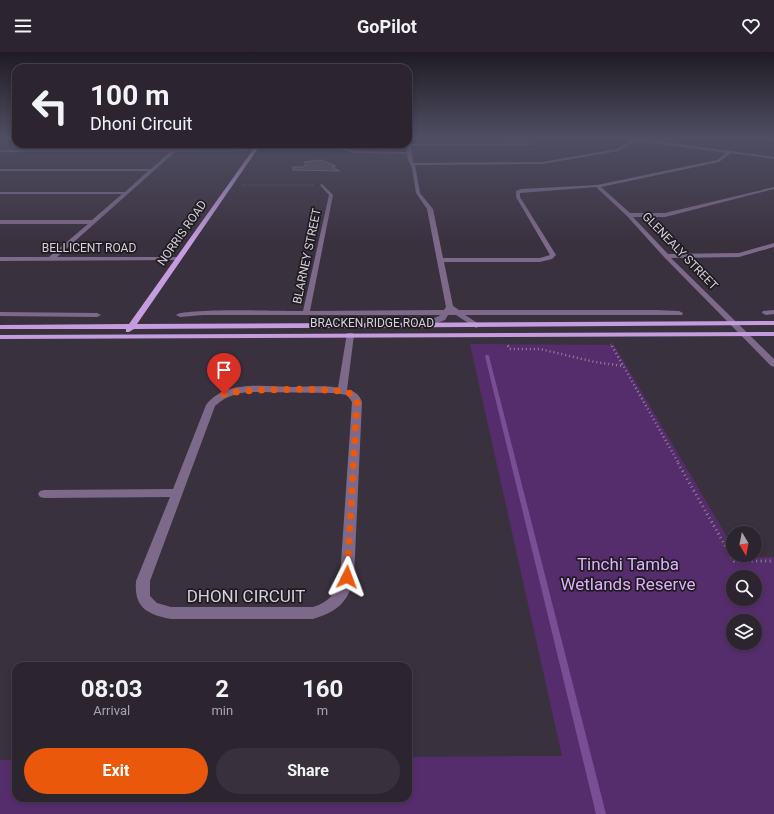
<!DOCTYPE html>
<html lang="en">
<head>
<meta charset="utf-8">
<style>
	:root { --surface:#2c252f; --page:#38313b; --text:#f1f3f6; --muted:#a6a5aa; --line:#48424b; --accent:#ea580c }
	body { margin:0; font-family:Roboto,sans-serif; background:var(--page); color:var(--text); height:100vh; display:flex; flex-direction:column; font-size:15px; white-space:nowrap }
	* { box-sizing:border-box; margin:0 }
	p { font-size:13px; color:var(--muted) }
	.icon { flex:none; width:22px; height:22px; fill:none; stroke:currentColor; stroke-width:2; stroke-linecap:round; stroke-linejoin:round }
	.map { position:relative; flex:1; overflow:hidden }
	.panel { position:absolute; left:12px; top:610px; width:400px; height:140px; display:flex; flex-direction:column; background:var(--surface); border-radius:12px; box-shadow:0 2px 6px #0003,0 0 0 1px var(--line) }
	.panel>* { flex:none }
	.banner { position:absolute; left:12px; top:12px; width:400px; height:84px; border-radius:12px; box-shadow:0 2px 6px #0003,0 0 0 1px var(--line); background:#2c252f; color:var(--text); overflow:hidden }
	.needle { width:26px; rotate:170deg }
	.controls { position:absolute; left:726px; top:474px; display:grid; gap:8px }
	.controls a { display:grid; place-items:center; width:36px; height:36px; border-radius:50%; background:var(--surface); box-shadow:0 2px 6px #0003,0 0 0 1px var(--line); font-size:20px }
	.pin { position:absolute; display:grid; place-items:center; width:34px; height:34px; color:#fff; margin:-41px -17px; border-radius:50% 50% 50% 0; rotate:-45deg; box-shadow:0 0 4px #0007 }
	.pin .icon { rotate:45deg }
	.me { position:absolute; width:44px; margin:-22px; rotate:3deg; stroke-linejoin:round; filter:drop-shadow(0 0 3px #0008) }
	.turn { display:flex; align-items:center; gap:14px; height:84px; padding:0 12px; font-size:18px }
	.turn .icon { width:52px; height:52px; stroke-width:2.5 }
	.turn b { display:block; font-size:28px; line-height:34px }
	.eta { display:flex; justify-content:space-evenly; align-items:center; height:68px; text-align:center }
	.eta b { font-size:24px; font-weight:700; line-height:28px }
	.action { display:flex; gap:8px; margin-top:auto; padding:8px 12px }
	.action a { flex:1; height:46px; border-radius:24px; background:var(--accent); color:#fff; font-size:16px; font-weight:700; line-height:46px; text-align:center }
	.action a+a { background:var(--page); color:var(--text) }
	header { display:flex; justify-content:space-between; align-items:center; height:52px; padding:0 12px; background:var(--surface); font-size:18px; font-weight:700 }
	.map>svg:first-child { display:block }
	.green { fill:#562d6c; fill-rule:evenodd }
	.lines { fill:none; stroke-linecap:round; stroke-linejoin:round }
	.stream { fill:#7a4e94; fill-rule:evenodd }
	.building { fill:#574e5d; stroke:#7d7383 }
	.path-far3 { stroke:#8e8893; stroke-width:1; stroke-dasharray:0.5 1.5; stroke-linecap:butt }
	.path-far2 { stroke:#8e8893; stroke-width:2; stroke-dasharray:0.5 2; stroke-linecap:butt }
	.path-far1 { stroke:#8e8893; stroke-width:2.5; stroke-dasharray:1 3; stroke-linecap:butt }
	.path { stroke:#8e8893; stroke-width:3; stroke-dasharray:1 3.5; stroke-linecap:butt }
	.minor { fill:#7d6a8a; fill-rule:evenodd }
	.major { fill:#c59dde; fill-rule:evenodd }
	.route { stroke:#ea580c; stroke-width:7; stroke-dasharray:0 12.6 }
	.labels { text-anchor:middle; stroke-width:3.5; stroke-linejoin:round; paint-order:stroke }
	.far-street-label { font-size:12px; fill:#d6d1da; stroke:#1f1b21 }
	.near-park-label { font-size:17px; fill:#deaffc; stroke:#1f1b21 }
	.near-street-label { font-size:17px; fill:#d6d1da; stroke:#1f1b21 }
</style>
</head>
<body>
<header><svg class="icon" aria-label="menu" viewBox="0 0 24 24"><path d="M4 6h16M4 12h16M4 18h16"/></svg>GoPilot<svg class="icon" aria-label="heart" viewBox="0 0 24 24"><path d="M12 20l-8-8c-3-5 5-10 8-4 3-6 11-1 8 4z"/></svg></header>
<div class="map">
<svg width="774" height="762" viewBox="0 0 774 762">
	<rect width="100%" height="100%" fill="#3a313f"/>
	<!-- green -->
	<path class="green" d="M 470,292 L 614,293 L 733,495 L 733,503 L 738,503 L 739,505 L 774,505 L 774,762 L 0,762 L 0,708 L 16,708 L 16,746 L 408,746 L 408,705 L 562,704 ZM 733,525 L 755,525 L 755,547 L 733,547 ZM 733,569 L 755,569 L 755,591 L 733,591 Z"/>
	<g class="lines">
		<!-- stream -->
		<path class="stream" d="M 486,303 L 488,303 L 489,304 L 606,762 L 596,762 L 485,304 Z"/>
	</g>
	<!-- building -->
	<path class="building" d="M 321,108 L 336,114 L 332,115 L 340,119 L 293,118 L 292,115 L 302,115 L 307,112 L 304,110 Z"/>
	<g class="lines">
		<!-- path-far3 -->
		<path class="path-far3" d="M 242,133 L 313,133"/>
		<!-- path-far2 -->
		<path class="path-far2" d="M 611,292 L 613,295
			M 508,293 L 509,295"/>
		<!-- path-far1 -->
		<path class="path-far1" d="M 508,294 L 509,297 L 540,297 L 595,310 L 623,314
			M 612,294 L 679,412"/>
		<!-- path -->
		<path class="path" d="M 678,411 L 734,509 L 774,509"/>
		<!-- minor -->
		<path class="minor" d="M 616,85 L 636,86 L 774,105 L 774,107 L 731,101 L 719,110 L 601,135 L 630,161 L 665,161 L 774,135 L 774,137 L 665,165 L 633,165 L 668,202 L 739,201 L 774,191 L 774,195 L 739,205 L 671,206 L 774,307 L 774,315 L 771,314 L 664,205 L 627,164 L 596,135 L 520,141 L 520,145 L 556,203 L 552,207 L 540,210 L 444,210 L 453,254 L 459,258 L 656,258 L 679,259 L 683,261 L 682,263 L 465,263 L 479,272 L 480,274 L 476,276 L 456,263 L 448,263 L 445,268 L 425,276 L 421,274 L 422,272 L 441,263 L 203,263 L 180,265 L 176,263 C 185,256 285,259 303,259 L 329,143 L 320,133 L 322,132 L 333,143 L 310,259 L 444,258 L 446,255 L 427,157 L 416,141 L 412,116 L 408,108 L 407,102 L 354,101 L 336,96 L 334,92 L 338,92 L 339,94 L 354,99 L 407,100 L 408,87 L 410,88 L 410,92 L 532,91 L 533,93 L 411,94 L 413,111 L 542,110 L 617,97 L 632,88 ZM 636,89 L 726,101 L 717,108 L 597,133 L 521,137 L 516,139 L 516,145 L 550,203 L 540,206 L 443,206 L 433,157 L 420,141 L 415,113 L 542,112 L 619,99 Z
			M 745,85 L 774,87 L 774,89 L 747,86 Z
			M 0,98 L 254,98 L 256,99 L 175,100 L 57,205 L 178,205 L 180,206 L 180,208 L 0,209 L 0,205 L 49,205 L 88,172 L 0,172 L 0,168 L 92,168 L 122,142 L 0,142 L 0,140 L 125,140 L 148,119 L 0,119 L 0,117 L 151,117 L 170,100 L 0,100 Z
			M 774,258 L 774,262 L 766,263 L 762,261 L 763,259 Z
			M 0,260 L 97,261 L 101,263 L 97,265 L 0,264 Z
			M 347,281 L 353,281 L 354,283 L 347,338 C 355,339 359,342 362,350 L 354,525 C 348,551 338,559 313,567 L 171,567 C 147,562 134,556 136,529 L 170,445 L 44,446 L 40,445 L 38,442 L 40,439 L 44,438 L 173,437 L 206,353 C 226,327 266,335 294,335 C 308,335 324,333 338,336 ZM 257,340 L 334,341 L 347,343 L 352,350 L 340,525 C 337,541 329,550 313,555 L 171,555 L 157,551 L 150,544 L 150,529 L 215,354 C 228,342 241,340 257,340 Z"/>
		<!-- major -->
		<path class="major" d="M 257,92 L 261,92 L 137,272 L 774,269 L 774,273 L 134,277 L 129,280 L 126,280 L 126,277 L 0,277 L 0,273 L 129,272 Z
			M 774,280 L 774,284 L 0,287 L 0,283 Z"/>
	</g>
	<!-- sky -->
	<linearGradient id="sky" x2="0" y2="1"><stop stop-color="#201b23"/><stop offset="0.45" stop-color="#4f4e63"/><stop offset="1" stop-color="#4f4e63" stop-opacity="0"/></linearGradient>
	<rect width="774" height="191" fill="url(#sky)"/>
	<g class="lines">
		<!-- route -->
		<path class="route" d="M 224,342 C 240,337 334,335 349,341 C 354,343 355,346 357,350 L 347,525"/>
	</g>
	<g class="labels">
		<!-- far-street labels -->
		<g class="far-street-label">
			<text transform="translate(182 181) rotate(-55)" y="4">NORRIS ROAD</text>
			<text x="89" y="200">BELLICENT ROAD</text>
			<text transform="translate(680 199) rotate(46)" y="4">GLENEALY STREET</text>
			<text transform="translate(307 204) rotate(-78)" y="4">BLARNEY STREET</text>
			<text x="372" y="275">BRACKEN RIDGE ROAD</text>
		</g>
		<!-- near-park labels -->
		<g class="near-park-label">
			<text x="628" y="518">Tinchi Tamba<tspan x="628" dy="20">Wetlands Reserve</tspan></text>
		</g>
		<!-- near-street labels -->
		<g class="near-street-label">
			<text x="246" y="550">DHONI CIRCUIT</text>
		</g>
	</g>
</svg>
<div class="controls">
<a><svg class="needle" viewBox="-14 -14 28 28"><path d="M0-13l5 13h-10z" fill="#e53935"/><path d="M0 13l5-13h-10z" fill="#a6a5aa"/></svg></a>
<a><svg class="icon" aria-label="search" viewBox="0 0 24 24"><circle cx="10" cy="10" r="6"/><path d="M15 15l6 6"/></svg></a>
<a><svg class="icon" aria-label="layers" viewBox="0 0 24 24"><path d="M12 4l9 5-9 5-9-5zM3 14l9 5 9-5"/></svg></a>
</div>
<div class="pin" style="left:224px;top:342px;background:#d93025"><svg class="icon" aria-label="arrive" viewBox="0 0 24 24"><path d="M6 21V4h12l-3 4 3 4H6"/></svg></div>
<svg class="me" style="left:347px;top:525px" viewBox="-20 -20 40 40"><path d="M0-17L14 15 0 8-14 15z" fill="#ea580c" stroke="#fff" stroke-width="4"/></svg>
<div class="banner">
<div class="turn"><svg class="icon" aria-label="left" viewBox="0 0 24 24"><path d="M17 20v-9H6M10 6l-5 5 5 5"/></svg><div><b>100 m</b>Dhoni Circuit</div></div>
</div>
<section class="panel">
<div class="eta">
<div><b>08:03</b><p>Arrival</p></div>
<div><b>2</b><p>min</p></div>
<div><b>160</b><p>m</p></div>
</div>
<div class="action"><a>Exit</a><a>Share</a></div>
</section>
</div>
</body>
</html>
